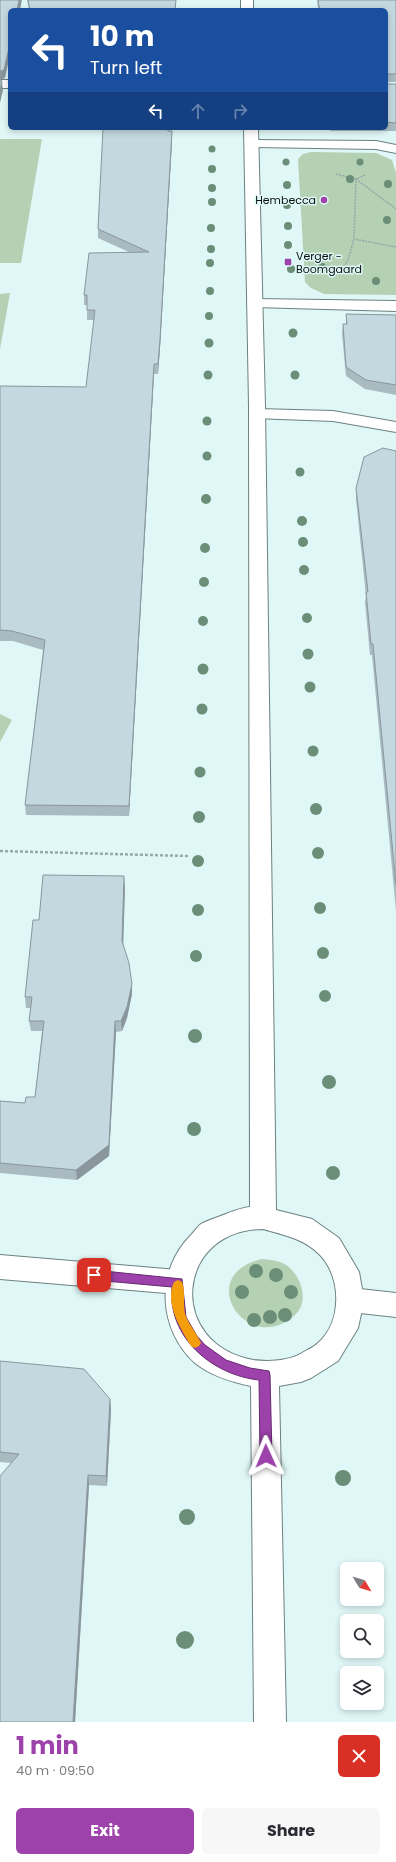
<!DOCTYPE html>
<html lang="en">
<head>
<meta charset="utf-8">
<style>
	:root { --surface:#fff; --page:#f7f7f7; --text:#2b2b33; --muted:#7c7c81; --accent:#9d41ab }
	body { margin:0; font-family:Poppins,sans-serif; background:var(--page); color:var(--text); height:100vh; display:flex; flex-direction:column; font-size:15px; white-space:nowrap }
	* { box-sizing:border-box; margin:0 }
	p { font-size:13px; color:var(--muted) }
	.icon { flex:none; width:22px; height:22px; fill:none; stroke:currentColor; stroke-width:2; stroke-linecap:round; stroke-linejoin:round }
	.map { position:relative; height:1722px; overflow:hidden }
	.side { display:flex; flex-direction:column; background:var(--surface); flex:1 }
	.side>* { flex:none }
	.top-card { position:absolute; left:8px; top:8px; width:380px; height:122px; border-radius:6px; box-shadow:0 2px 6px #0003; background:#1a4fa0; color:#fff; overflow:hidden }
	.needle { width:26px; rotate:128deg }
	.buttons { position:absolute; left:340px; top:1562px; display:grid; gap:8px }
	.buttons a { display:grid; place-items:center; width:44px; height:44px; border-radius:6px; background:var(--surface); box-shadow:0 2px 6px #0003; font-size:20px }
	.pin { position:absolute; display:grid; place-items:center; width:34px; height:34px; color:#fff; margin:-17px; border-radius:8px; box-shadow:0 2px 6px #0006 }
	.me { position:absolute; width:44px; margin:-22px; rotate:359deg; stroke-linejoin:round; filter:drop-shadow(0 0 3px #0008) }
	.turn { display:flex; align-items:center; gap:14px; height:84px; padding:0 16px; font-size:18px }
	.turn .icon { width:52px; height:52px; stroke-width:2.5 }
	.turn b { display:block; font-size:28px; line-height:34px }
	.lanes { display:flex; align-items:center; height:38px; padding:0 16px; background:#0003; justify-content:center; gap:20px; direction:ltr }
	.lanes .off { opacity:.35 }
	.round { display:grid; place-items:center; flex:none; width:42px; height:42px; border-radius:6px; background:var(--page) }
	.summary { display:flex; align-items:center; justify-content:space-between; height:68px; padding:0 16px }
	h1 { font-size:24px; font-weight:700; line-height:30px; color:var(--accent) }
	.action { display:flex; gap:8px; margin-top:auto; padding:8px 16px }
	.action a { flex:1; height:46px; border-radius:6px; background:var(--accent); color:#fff; font-size:16px; font-weight:700; line-height:46px; text-align:center }
	.action a+a { background:var(--page); color:var(--text) }
	.map>svg:first-child { display:block }
	.green { fill:#b4d1b3 }
	.lines { fill:none; stroke-linecap:round; stroke-linejoin:round }
	.minor-casing { stroke:#6c8181; stroke-width:2 }
	.tertiary-casing { stroke:#6c8181; stroke-width:2 }
	.path-far1 { stroke:#96a9a8; stroke-width:1.5; stroke-dasharray:2 1; stroke-linecap:butt }
	.path { stroke:#96a9a8; stroke-width:2.5; stroke-dasharray:3 2; stroke-linecap:butt }
	.minor { fill:#fff; fill-rule:evenodd }
	.tertiary { fill:#fff; fill-rule:evenodd }
	.tree { fill:#6b8e78 }
	.wall { fill:#a9bac1 }
	.shaded-wall { fill:#89979d }
	.building { fill:#c4d8e0; stroke:#89979d }
	.route { fill:#9d41ab; stroke:#662a6f }
	.slow { fill:#f59e0b }
	.poi-dot { fill:#9d41ab; stroke:#dff7f6; stroke-width:1.5 }
	.labels { text-anchor:middle; stroke-width:3; stroke-linejoin:round; paint-order:stroke }
	.far-poi-label { font-size:11px; fill:#091211; stroke:#dff7f6; text-anchor:end }
</style>
</head>
<body>
<div class="map">
<svg width="396" height="1722" viewBox="0 0 396 1722">
	<rect width="100%" height="100%" fill="#dff7f6"/>
	<!-- green -->
	<path class="green" d="M 0,139 L 42,139 L 21,263 L 0,263 Z
		M 311,152 L 376,153 L 392,160 L 396,173 L 396,295 L 324,294 L 311,288 L 305,282 L 298,159 L 303,154 Z
		M 10,293 L 0,349 L 0,294 Z
		M 0,714 L 12,720 L 0,742 Z
		M 262,1259 C 270,1260 278,1260 286,1265 C 301,1275 310,1301 295,1315 C 248,1358 192,1275 262,1259 Z"/>
	<g class="lines">
		<!-- minor casing -->
		<g class="minor-casing">
			<path id="minor" d="M 252,140 L 376,141 L 396,145 L 396,153 L 376,149 L 247,147 L 245,144 L 247,141 Z
				M 255,299 L 396,301 L 396,311 L 250,307 L 247,304 L 250,301 Z
				M 257,409 L 333,411 L 396,422 L 396,432 L 333,421 L 251,418 L 249,414 L 251,410 Z
				M 0,1255 L 178,1270 L 188,1273 L 192,1282 L 188,1291 L 178,1294 L 0,1279 Z
				M 351,1288 L 396,1293 L 396,1317 L 351,1312 L 341,1309 L 337,1300 L 341,1291 Z"/>
		</g>
		<!-- tertiary casing -->
		<g class="tertiary-casing">
			<path id="tertiary" d="M 241,0 L 253,0 L 253,10 L 241,10 Z
				M 0,80 L 10,80 L 10,88 L 0,88 Z
				M 244,128 L 258,128 L 265,406 L 276,1210 L 312,1219 L 339,1238 L 359,1272 L 364,1300 L 358,1328 L 338,1361 L 311,1378 L 301,1382 L 279,1386 L 286,1722 L 254,1722 L 251,1386 C 232,1382 211,1376 195,1363 C 158,1329 155,1271 191,1235 C 194,1232 197,1227 201,1224 C 206,1221 213,1219 218,1217 C 229,1213 239,1208 250,1207 L 249,406 ZM 263,1229 C 284,1235 305,1239 320,1255 C 342,1278 342,1322 318,1343 C 314,1347 307,1350 302,1353 C 289,1361 268,1362 253,1360 C 166,1344 175,1230 263,1229 Z"/>
		</g>
		<!-- path-far1 -->
		<path class="path-far1" d="M 336,174 L 356,179 L 396,209
			M 365,175 L 356,179 L 354,239 L 396,247
			M 339,275 L 348,260 L 354,239"/>
		<!-- path -->
		<path class="path" d="M 0,851 L 188,856"/>
		<!-- minor -->
		<use href="#minor" class="minor"/>
		<!-- tertiary -->
		<use href="#tertiary" class="tertiary"/>
	</g>
	<!-- trees -->
	<g class="tree">
		<circle cx="212" cy="149" r="3.5"/>
		<circle cx="286" cy="162" r="3.5"/>
		<circle cx="360" cy="162" r="3.5"/>
		<circle cx="212" cy="169" r="4"/>
		<circle cx="350" cy="179" r="4"/>
		<circle cx="388" cy="184" r="4"/>
		<circle cx="287" cy="185" r="4"/>
		<circle cx="212" cy="188" r="4"/>
		<circle cx="212" cy="202" r="4"/>
		<circle cx="287" cy="205" r="4"/>
		<circle cx="387" cy="220" r="4"/>
		<circle cx="288" cy="226" r="4"/>
		<circle cx="211" cy="228" r="4"/>
		<circle cx="288" cy="245" r="4"/>
		<circle cx="211" cy="249" r="4"/>
		<circle cx="210" cy="263" r="4"/>
		<circle cx="322" cy="267" r="4"/>
		<circle cx="291" cy="269" r="4"/>
		<circle cx="376" cy="281" r="4"/>
		<circle cx="210" cy="291" r="4"/>
		<circle cx="209" cy="316" r="4"/>
		<circle cx="293" cy="333" r="4.5"/>
		<circle cx="209" cy="343" r="4.5"/>
		<circle cx="208" cy="375" r="4.5"/>
		<circle cx="295" cy="375" r="4.5"/>
		<circle cx="207" cy="421" r="4.5"/>
		<circle cx="207" cy="456" r="4.5"/>
		<circle cx="300" cy="472" r="4.5"/>
		<circle cx="206" cy="499" r="5"/>
		<circle cx="302" cy="521" r="5"/>
		<circle cx="303" cy="542" r="5"/>
		<circle cx="205" cy="548" r="5"/>
		<circle cx="304" cy="570" r="5"/>
		<circle cx="204" cy="582" r="5"/>
		<circle cx="307" cy="618" r="5"/>
		<circle cx="203" cy="621" r="5"/>
		<circle cx="308" cy="654" r="5.5"/>
		<circle cx="203" cy="669" r="5.5"/>
		<circle cx="310" cy="687" r="5.5"/>
		<circle cx="202" cy="709" r="5.5"/>
		<circle cx="313" cy="751" r="5.5"/>
		<circle cx="200" cy="772" r="5.5"/>
		<circle cx="316" cy="809" r="6"/>
		<circle cx="199" cy="817" r="6"/>
		<circle cx="318" cy="853" r="6"/>
		<circle cx="198" cy="861" r="6"/>
		<circle cx="320" cy="908" r="6"/>
		<circle cx="198" cy="910" r="6"/>
		<circle cx="323" cy="953" r="6"/>
		<circle cx="196" cy="956" r="6"/>
		<circle cx="325" cy="996" r="6"/>
		<circle cx="195" cy="1036" r="7"/>
		<circle cx="329" cy="1082" r="7"/>
		<circle cx="194" cy="1129" r="7"/>
		<circle cx="333" cy="1173" r="7"/>
		<circle cx="256" cy="1271" r="7"/>
		<circle cx="276" cy="1275" r="7"/>
		<circle cx="242" cy="1292" r="7"/>
		<circle cx="291" cy="1292" r="7"/>
		<circle cx="285" cy="1315" r="7"/>
		<circle cx="270" cy="1317" r="7"/>
		<circle cx="254" cy="1320" r="7"/>
		<circle cx="343" cy="1478" r="8"/>
		<circle cx="187" cy="1517" r="8"/>
		<circle cx="185" cy="1640" r="9"/>
	</g>
	<!-- wall -->
	<path class="wall" d="M 27,0 L 176,0 L 176,10 L 29,10 Z
		M 317,0 L 396,0 L 396,82 L 386,82 L 386,10 L 318,10 Z
		M 386,84 L 396,84 L 396,131 L 330,131 L 330,128 L 386,128 Z
		M 169,131 L 172,131 L 172,141 L 160,348 L 158,374 L 154,374 L 129,816 L 26,815 L 25,805 L 43,650 L 13,641 L 0,641 L 0,386 L 86,387 L 94,320 L 87,320 L 87,305 L 84,305 L 84,295 L 129,252 L 98,238 L 98,229 Z
		M 346,314 L 396,315 L 396,395 L 365,389 L 346,376 L 342,334 L 343,324 L 346,324 Z
		M 396,451 L 396,911 L 372,655 L 370,655 L 365,603 L 366,596 L 356,499 L 356,488 Z
		M 125,887 L 123,944 L 132,994 L 127,1018 L 122,1031 L 116,1032 L 109,1156 L 77,1180 L 0,1173 L 0,1101 L 25,1103 L 35,1097 L 42,1031 L 31,1031 L 29,1021 L 31,1008 L 26,1008 L 25,997 L 39,920 Z
		M 0,1361 L 110,1399 L 111,1410 L 107,1486 L 89,1485 L 75,1722 L 0,1722 L 11,1463 L 0,1462 Z"/>
	<!-- shaded-wall -->
	<path class="shaded-wall" d="M 19,0 L 22,0 L 20,10 L 17,10 Z
		M 10,44 L 10,55 L 5,78 L 0,80 L 0,71 Z
		M 2,81 L 3,90 L 0,103 L 0,91 Z
		M 172,131 L 172,141 L 160,348 L 158,374 L 158,364 Z
		M 154,364 L 154,374 L 129,816 L 129,806 Z
		M 124,876 L 125,887 L 123,952 L 122,941 Z
		M 132,984 L 132,994 L 127,1018 L 122,1031 L 121,1021 Z
		M 115,1021 L 116,1032 L 109,1156 L 77,1180 L 76,1170 Z
		M 110,1399 L 111,1410 L 107,1486 L 106,1476 Z
		M 88,1475 L 89,1485 L 75,1722 L 73,1722 Z"/>
	<!-- building -->
	<path class="building" d="M 0,0 L 19,0 L 17,10 L 10,10 L 10,44 L 4,70 L 0,71 Z
		M 28,0 L 176,0 L 175,10 L 30,10 Z
		M 318,0 L 396,0 L 396,74 L 386,74 L 386,10 L 321,10 L 319,6 Z
		M 0,80 L 2,81 L 0,91 Z
		M 386,84 L 396,84 L 396,123 L 386,122 Z
		M 103,128 L 168,128 L 168,131 L 172,131 L 160,339 L 158,364 L 154,364 L 129,806 L 25,805 L 45,640 L 12,631 L 0,630 L 0,386 L 86,387 L 95,310 L 87,310 L 87,295 L 84,295 L 89,253 L 149,252 L 98,229 Z
		M 346,314 L 396,315 L 396,385 L 366,380 L 346,367 L 343,324 L 347,324 Z
		M 383,448 L 396,451 L 396,885 L 373,644 L 371,644 L 366,592 L 368,592 L 356,488 L 364,457 Z
		M 43,875 L 124,876 L 122,941 L 129,963 L 132,984 L 127,1007 L 121,1021 L 115,1021 L 109,1145 L 76,1170 L 0,1163 L 0,1101 L 25,1103 L 26,1097 L 35,1097 L 44,1021 L 29,1021 L 32,997 L 25,997 L 33,920 L 39,920 Z
		M 0,1361 L 84,1369 L 110,1399 L 106,1476 L 88,1475 L 73,1722 L 0,1722 L 0,1476 L 19,1454 L 0,1452 Z"/>
	<!-- route -->
	<path class="route" d="M 94,1270 L 182,1279 L 186,1317 L 197,1336 L 205,1345 L 226,1360 L 250,1368 L 269,1371 L 270,1375 L 272,1456 L 271,1460 L 266,1462 L 262,1460 L 260,1456 L 259,1380 C 212,1375 167,1337 172,1287 L 94,1280 L 90,1279 L 89,1275 L 90,1272 Z"/>
	<!-- slow -->
	<path class="slow" d="M 178,1280 L 182,1282 C 186,1291 182,1307 186,1317 C 190,1326 197,1334 201,1343 L 199,1346 L 195,1348 L 191,1346 C 181,1329 164,1303 174,1282 Z"/>
	<!-- markers -->
	<g class="poi-dot">
		<circle cx="324" cy="200" r="4"/>
		<rect x="284" y="258" width="8" height="8" rx="2"/>
	</g>
	<g class="labels">
		<!-- far-poi labels -->
		<g class="far-poi-label">
			<text x="316" y="204">Hembecca</text>
			<text x="296" y="260" text-anchor="start">Verger -<tspan x="296" dy="13">Boomgaard</tspan></text>
		</g>
	</g>
</svg>
<div class="buttons">
<a><svg class="needle" viewBox="-14 -14 28 28"><path d="M0-13l5 13h-10z" fill="#e53935"/><path d="M0 13l5-13h-10z" fill="#7c7c81"/></svg></a>
<a><svg class="icon" aria-label="search" viewBox="0 0 24 24"><circle cx="10" cy="10" r="6"/><path d="M15 15l6 6"/></svg></a>
<a><svg class="icon" aria-label="layers" viewBox="0 0 24 24"><path d="M12 4l9 5-9 5-9-5zM3 14l9 5 9-5"/></svg></a>
</div>
<div class="pin" style="left:94px;top:1275px;background:#d93025"><svg class="icon" aria-label="arrive" viewBox="0 0 24 24"><path d="M6 21V4h12l-3 4 3 4H6"/></svg></div>
<svg class="me" style="left:266px;top:1456px" viewBox="-20 -20 40 40"><path d="M0-17L14 15 0 8-14 15z" fill="#9d41ab" stroke="#fff" stroke-width="4"/></svg>
<div class="top-card">
<div class="turn"><svg class="icon" aria-label="left" viewBox="0 0 24 24"><path d="M17 20v-9H6M10 6l-5 5 5 5"/></svg><div><b>10 m</b>Turn left</div></div>
<div class="lanes"><svg class="icon" aria-label="left" viewBox="0 0 24 24"><path d="M17 20v-9H6M10 6l-5 5 5 5"/></svg><svg class="icon off" aria-label="ahead" viewBox="0 0 24 24"><path d="M12 20V5M6 11l6-6 6 6"/></svg><svg class="icon off" aria-label="right" viewBox="0 0 24 24"><path d="M7 20v-9h11M14 6l5 5-5 5"/></svg></div>
</div>
</div>
<section class="side">
<div class="summary"><div><h1>1 min</h1><p>40 m · 09:50</p></div><a class="round" style="background:#d93025;color:#fff"><svg class="icon" aria-label="close" viewBox="0 0 24 24"><path d="M6 6l12 12M18 6L6 18"/></svg></a></div>
<div class="action"><a>Exit</a><a>Share</a></div>
</section>
</body>
</html>
